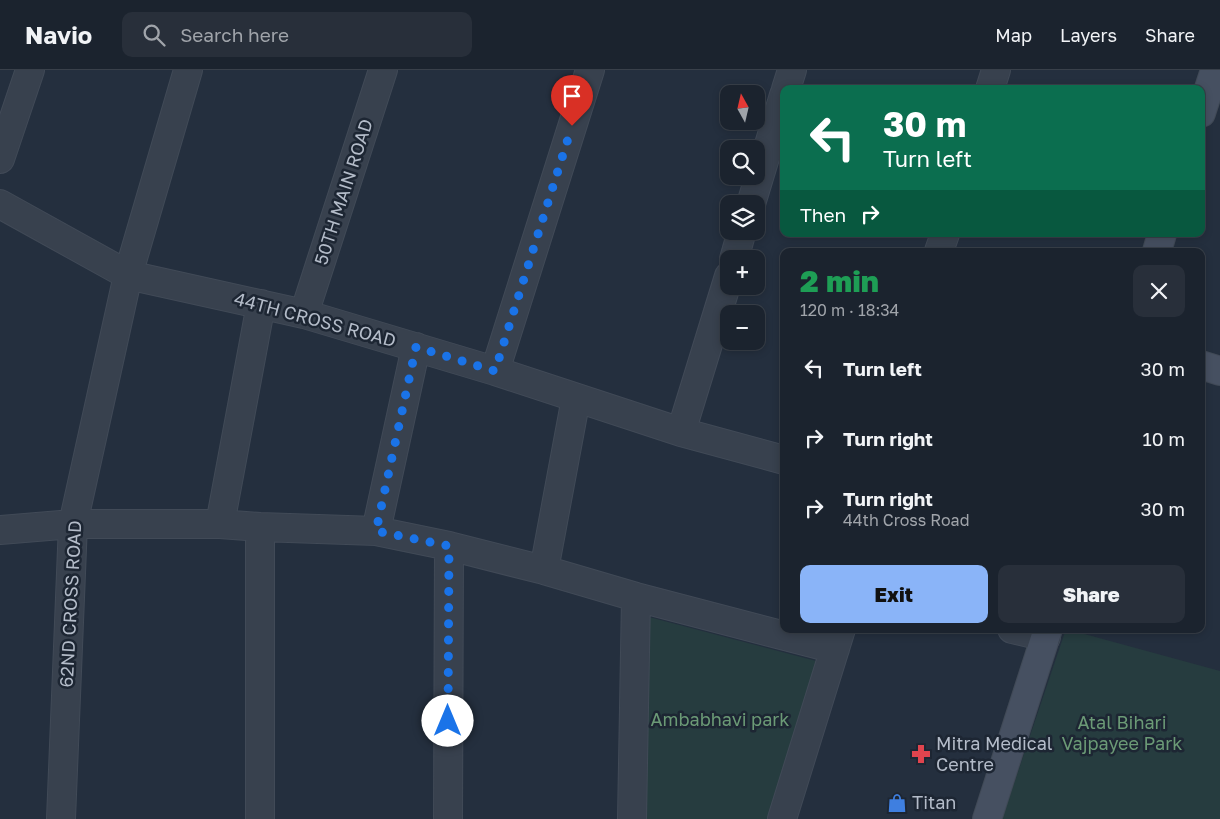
<!DOCTYPE html>
<html lang="en">
<head>
<meta charset="utf-8">
<style>
	:root { --surface:#1b232e; --page:#282f3a; --text:#f1f3f6; --muted:#a0a4aa; --line:#39404a; --accent:#8ab4f8 }
	body { margin:0; font-family:"Golos Text",sans-serif; background:var(--page); color:var(--text); height:100vh; display:flex; flex-direction:column; font-size:19px; white-space:nowrap }
	* { box-sizing:border-box; margin:0 }
	p { font-size:16px; color:var(--muted) }
	.icon { flex:none; width:28px; height:28px; fill:none; stroke:currentColor; stroke-width:2; stroke-linecap:round; stroke-linejoin:round }
	.map { position:relative; flex:1; overflow:hidden }
	.drawer { position:absolute; left:780px; top:178px; width:425px; height:385px; display:flex; flex-direction:column; background:var(--surface); border-radius:10px; box-shadow:0 2px 8px #0003,0 0 0 1px var(--line) }
	.drawer>* { flex:none }
	.top-card { position:absolute; left:780px; top:15px; width:425px; height:152px; border-radius:10px; box-shadow:0 2px 8px #0003,0 0 0 1px var(--line); background:#0b6e4f; color:#fff; overflow:hidden }
	.needle { width:32px; rotate:352deg }
	.tools { position:absolute; left:720px; top:15px; display:grid; gap:10px }
	.tools a { display:grid; place-items:center; width:45px; height:45px; border-radius:10px; background:var(--surface); box-shadow:0 2px 8px #0003,0 0 0 1px var(--line); font-size:25px }
	.pin { position:absolute; display:grid; place-items:center; width:42px; height:42px; color:#fff; margin:-51px -21px; border-radius:50% 50% 50% 0; rotate:-45deg; box-shadow:0 0 5px #0007 }
	.pin .icon { rotate:45deg }
	.me { position:absolute; width:55px; margin:-28px; rotate:0deg; stroke-linejoin:round; filter:drop-shadow(0 0 4px #0008) }
	.turn { display:flex; align-items:center; gap:18px; height:105px; padding:0 20px; font-size:22px }
	.turn .icon { width:65px; height:65px; stroke-width:2.5 }
	.turn b { display:block; font-size:35px; line-height:42px }
	.then { display:flex; align-items:center; height:48px; padding:0 20px; background:#0003; gap:10px; font-size:19px }
	.round { display:grid; place-items:center; flex:none; width:52px; height:52px; border-radius:10px; background:var(--page) }
	.head { display:flex; align-items:center; justify-content:space-between; height:85px; padding:0 20px }
	h1 { font-size:30px; font-weight:800; line-height:38px; color:#1e9e55 }
	.cta { display:flex; gap:10px; margin-top:auto; padding:10px 20px }
	.cta a { flex:1; height:58px; border-radius:10px; background:var(--accent); color:#111; font-size:20px; font-weight:800; line-height:58px; text-align:center }
	.cta a+a { background:var(--page); color:var(--text) }
	ul { padding:0; list-style:none }
	li { display:flex; align-items:center; gap:15px; height:70px; padding:0 20px }
	li div { flex:1 }
	li b { display:block; font-size:19px }
	li em { font-style:normal }
	header { display:flex; align-items:center; gap:30px; box-sizing:border-box; height:70px; padding:0 25px; background:var(--surface); border-bottom:1px solid var(--line) }
	header strong { font-size:24px }
	nav { display:flex; gap:28px; margin-inline-start:auto; font-size:18px }
	.search { width:350px; height:45px; background:var(--page); display:flex; align-items:center; gap:12px; box-sizing:border-box; padding:0 18px; border-radius:10px; color:var(--muted); font-size:19px }
	.map>svg:first-child { display:block }
	.green { fill:#263c3f }
	.lines { fill:none; stroke-linecap:round; stroke-linejoin:round }
	.street-casing { stroke:#414a57; stroke-width:30 }
	.secondary-casing { stroke:#414a57; stroke-width:30 }
	.street { stroke:#38414e; stroke-width:28 }
	.secondary { stroke:#465061; stroke-width:28 }
	.route { stroke:#1a73e8; stroke-width:9; stroke-dasharray:0 16.2 }
	.labels { text-anchor:middle; stroke-width:5; stroke-linejoin:round; paint-order:stroke }
	.street-label { font-size:18px; fill:#b4bcc9; stroke:#1d2633 }
	.park-label { font-size:18px; fill:#6b9a76; stroke:#1d2633 }
	.poi-label { font-size:18px; fill:#b4bcc9; stroke:#1d2633; text-anchor:start }
</style>
</head>
<body>
<header>
<strong>Navio</strong>
<div class="search"><svg class="icon" aria-label="search" viewBox="0 0 24 24"><circle cx="10" cy="10" r="6"/><path d="M15 15l6 6"/></svg>Search here</div>
<nav><a>Map</a><a>Layers</a><a>Share</a></nav>
</header>
<div class="map">
<svg width="1220" height="749" viewBox="0 0 1220 749">
	<rect width="100%" height="100%" fill="#242f3e"/>
	<!-- green -->
	<path class="green" d="M 645,546 L 820,592 L 771,749 L 642,749 Z
		M 1066,559 L 1220,601 L 1220,749 L 1002,749 Z"/>
	<g class="lines">
		<!-- street casing -->
		<g class="street-casing">
			<path id="street" d="M 786,19 L 792,0
				M 990,19 L 996,0
				M 0,89 L 30,0
				M 0,134 L 128,205 L 304,244 L 495,301 L 681,362 L 784,390
				M 751,134 L 784,25
				M 939,181 L 945,164
				M 734,189 L 742,161
				M 304,244 L 383,0
				M 495,301 L 590,0
				M 681,362 L 729,206
				M 220,454 L 261,234
				M 0,460 L 73,454 L 220,454 L 260,457 L 376,461 L 449,476 L 544,500 L 636,527 L 835,579
				M 376,461 L 416,277
				M 544,500 L 576,328
				M 1012,559 L 1046,567
				M 61,749 L 73,454 L 128,205 L 188,0
				M 260,749 L 260,457
				M 448,749 L 449,476
				M 632,749 L 636,527
				M 782,749 L 841,559"/>
		</g>
		<!-- secondary casing -->
		<g class="secondary-casing">
			<path id="secondary" d="M 1201,43 L 1215,0
				M 1157,181 L 1162,164
				M 1201,295 L 1220,301
				M 987,749 L 1048,559"/>
		</g>
		<!-- street -->
		<use href="#street" class="street"/>
		<!-- secondary -->
		<use href="#secondary" class="secondary"/>
	</g>
	<g class="lines">
		<!-- route -->
		<path class="route" d="M 448,651 L 449,476 L 376,461 L 416,277 L 495,301 L 572,56"/>
	</g>
	<!-- icons -->
	<defs>
		<g id="pharmacy-bare" transform="scale(1.5)"><path d="M-2-6h4v4h4v4h-4v4h-4v-4h-4v-4h4Z" fill="#e0444e" stroke="#1d2633" stroke-width="2.5" paint-order="stroke"/></g>
		<g id="shop-bare" transform="scale(1.5)"><path d="M-5-2.5h2.3a2.7 3.5 0 0 1 5.4 0H5L5.5 6h-11ZM-1.5-2.5h3a1.5 2.3 0 0 0-3 0Z" fill="#3f7fe0" stroke="#1d2633" stroke-width="2.5" paint-order="stroke"/></g>
	</defs>
	<g fill-rule="evenodd">
		<use href="#pharmacy-bare" x="921" y="684"/>
		<use href="#shop-bare" x="897" y="733"/>
	</g>
	<g class="labels">
		<!-- street labels -->
		<g class="street-label">
			<text transform="translate(344 122) rotate(-72)" y="6">50TH MAIN ROAD</text>
			<text transform="translate(315 250) rotate(15)" y="6">44TH CROSS ROAD</text>
			<text transform="translate(71 534) rotate(-87)" y="6">62ND CROSS ROAD</text>
		</g>
		<!-- park labels -->
		<g class="park-label">
			<text x="720" y="656">Ambabhavi park</text>
			<text x="1122" y="659">Atal Bihari<tspan x="1122" dy="21">Vajpayee Park</tspan></text>
		</g>
		<!-- poi labels -->
		<g class="poi-label">
			<text x="936" y="680">Mitra Medical<tspan x="936" dy="21">Centre</tspan></text>
			<text x="912" y="739">Titan</text>
		</g>
	</g>
</svg>
<div class="tools">
<a><svg class="needle" viewBox="-14 -14 28 28"><path d="M0-13l5 13h-10z" fill="#e53935"/><path d="M0 13l5-13h-10z" fill="#a0a4aa"/></svg></a>
<a><svg class="icon" aria-label="search" viewBox="0 0 24 24"><circle cx="10" cy="10" r="6"/><path d="M15 15l6 6"/></svg></a>
<a><svg class="icon" aria-label="layers" viewBox="0 0 24 24"><path d="M12 4l9 5-9 5-9-5zM3 14l9 5 9-5"/></svg></a>
<a>+</a>
<a>−</a>
</div>
<div class="pin" style="left:572px;top:56px;background:#d93025"><svg class="icon" aria-label="arrive" viewBox="0 0 24 24"><path d="M6 21V4h12l-3 4 3 4H6"/></svg></div>
<svg class="me" style="left:448px;top:651px" viewBox="-20 -20 40 40"><circle r="19" fill="#fff"/><path d="M0-13L10 11 0 6-10 11z" fill="#1a73e8"/></svg>
<div class="top-card">
<div class="turn"><svg class="icon" aria-label="left" viewBox="0 0 24 24"><path d="M17 20v-9H6M10 6l-5 5 5 5"/></svg><div><b>30 m</b>Turn left</div></div>
<div class="then">Then<svg class="icon" aria-label="right" viewBox="0 0 24 24"><path d="M7 20v-9h11M14 6l5 5-5 5"/></svg></div>
</div>
<section class="drawer">
<div class="head"><div><h1>2 min</h1><p>120 m · 18:34</p></div><a class="round"><svg class="icon" aria-label="close" viewBox="0 0 24 24"><path d="M6 6l12 12M18 6L6 18"/></svg></a></div>
<ul>
<li><svg class="icon" aria-label="left" viewBox="0 0 24 24"><path d="M17 20v-9H6M10 6l-5 5 5 5"/></svg><div><b>Turn left</b></div><em>30 m</em></li>
<li><svg class="icon" aria-label="right" viewBox="0 0 24 24"><path d="M7 20v-9h11M14 6l5 5-5 5"/></svg><div><b>Turn right</b></div><em>10 m</em></li>
<li><svg class="icon" aria-label="right" viewBox="0 0 24 24"><path d="M7 20v-9h11M14 6l5 5-5 5"/></svg><div><b>Turn right</b><p>44th Cross Road</p></div><em>30 m</em></li>
</ul>
<div class="cta"><a>Exit</a><a>Share</a></div>
</section>
</div>
</body>
</html>
